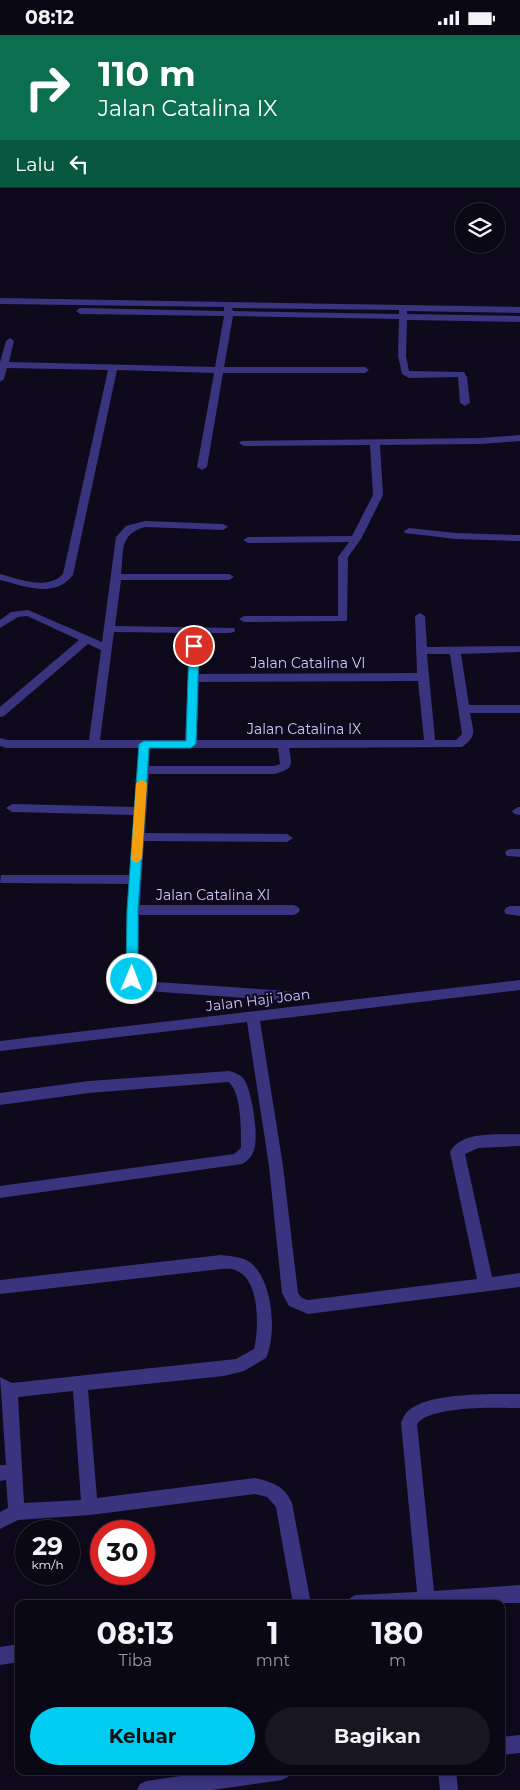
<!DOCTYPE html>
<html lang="id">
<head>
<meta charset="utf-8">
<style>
	:root { --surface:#0a0815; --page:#181622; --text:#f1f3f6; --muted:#999aa0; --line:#2a2934; --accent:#00ccf1 }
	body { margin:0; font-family:Montserrat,sans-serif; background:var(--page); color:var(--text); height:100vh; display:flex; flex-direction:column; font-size:19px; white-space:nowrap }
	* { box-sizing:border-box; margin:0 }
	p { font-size:16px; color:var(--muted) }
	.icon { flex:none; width:28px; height:28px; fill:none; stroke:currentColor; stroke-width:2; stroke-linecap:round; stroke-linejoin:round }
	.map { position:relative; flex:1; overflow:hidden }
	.panel { position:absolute; left:15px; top:1565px; width:490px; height:175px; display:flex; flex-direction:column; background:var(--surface); border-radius:10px; box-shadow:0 2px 8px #0003,0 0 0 1px var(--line) }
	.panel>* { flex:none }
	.top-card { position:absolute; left:0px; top:0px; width:520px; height:152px; box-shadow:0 2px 8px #0003,0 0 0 1px var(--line); background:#0b6e4f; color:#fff; overflow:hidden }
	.buttons { position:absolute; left:455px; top:168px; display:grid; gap:10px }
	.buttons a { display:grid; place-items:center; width:50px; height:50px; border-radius:50%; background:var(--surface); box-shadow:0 2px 8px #0003,0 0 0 1px var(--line); font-size:25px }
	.speed { position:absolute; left:15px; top:1485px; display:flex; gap:10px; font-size:25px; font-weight:700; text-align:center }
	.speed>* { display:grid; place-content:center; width:65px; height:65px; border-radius:50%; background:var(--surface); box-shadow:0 2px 8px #0003,0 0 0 1px var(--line); line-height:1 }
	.speed small { font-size:12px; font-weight:400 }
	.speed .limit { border:8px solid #d22; background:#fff; color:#111 }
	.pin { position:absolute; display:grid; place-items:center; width:42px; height:42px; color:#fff; margin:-21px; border:2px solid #fff; border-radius:50%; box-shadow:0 1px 5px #0007 }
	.me { position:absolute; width:55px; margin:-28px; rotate:1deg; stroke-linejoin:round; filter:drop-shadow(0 0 4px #0008) }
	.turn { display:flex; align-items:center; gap:18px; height:105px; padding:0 15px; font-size:22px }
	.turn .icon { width:65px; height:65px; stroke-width:2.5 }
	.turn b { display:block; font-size:35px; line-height:42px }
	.then { display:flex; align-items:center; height:48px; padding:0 15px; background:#0003; gap:10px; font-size:19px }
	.eta { display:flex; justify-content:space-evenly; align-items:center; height:85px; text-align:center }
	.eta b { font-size:30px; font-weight:700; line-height:35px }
	.action { display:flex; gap:10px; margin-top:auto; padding:10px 15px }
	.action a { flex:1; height:58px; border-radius:30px; background:var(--accent); color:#111; font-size:20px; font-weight:700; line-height:58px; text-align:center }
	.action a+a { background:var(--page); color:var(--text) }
	.status { display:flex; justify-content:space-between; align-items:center; height:35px; padding:0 25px; background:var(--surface); direction:ltr }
	.status svg { height:14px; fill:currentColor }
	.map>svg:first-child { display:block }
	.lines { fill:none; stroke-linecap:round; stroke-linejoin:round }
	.street { fill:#3a337d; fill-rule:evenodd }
	.secondary { stroke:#6a5dff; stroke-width:12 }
	.route { fill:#00ccf1; stroke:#00859d }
	.slow { fill:#f59e0b }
	.labels { text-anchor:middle; stroke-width:4.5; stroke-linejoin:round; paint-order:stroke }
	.street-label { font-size:14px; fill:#cfc6ff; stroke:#0e0a1c }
</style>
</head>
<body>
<div class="status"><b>08:12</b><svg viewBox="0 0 49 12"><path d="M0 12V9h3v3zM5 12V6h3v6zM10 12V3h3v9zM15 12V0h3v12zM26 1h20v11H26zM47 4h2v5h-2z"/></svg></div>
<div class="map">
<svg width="520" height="1755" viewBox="0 0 520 1755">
	<rect width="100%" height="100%" fill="#0e0a1c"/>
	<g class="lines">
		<!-- street -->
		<path class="street" d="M 483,0 L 489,0 L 489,1 L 483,1 Z
			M 519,89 L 520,89 L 520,93 L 519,93 Z
			M 519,107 L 520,107 L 520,111 L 519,111 Z
			M 519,142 L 520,142 L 520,153 L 516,151 L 519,151 Z
			M 0,263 L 520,272 L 520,278 L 407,276 L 407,279 L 520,281 L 520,287 L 407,285 L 406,321 L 409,336 L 464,337 L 467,342 L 470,368 L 465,371 L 460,368 L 458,342 L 409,343 L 402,339 L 398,321 L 399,284 L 233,281 L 224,332 L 365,332 L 369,335 L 365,338 L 223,338 L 207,432 L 202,435 L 197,432 L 214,338 L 117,335 L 73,540 C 55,564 24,551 0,545 L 0,539 C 20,544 46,556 63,539 L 108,335 L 7,333 L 4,344 L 0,347 L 0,327 L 6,306 L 10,303 L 14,306 L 9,327 L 215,332 L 224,281 L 80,279 L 76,276 L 80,273 L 224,276 L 224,272 L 0,269 ZM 232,273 L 399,275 L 399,279 L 233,276 Z
			M 520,400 L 520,406 L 481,409 L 380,410 L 383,460 L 361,504 L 348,522 L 347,586 L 244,587 L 239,584 L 244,581 L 338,581 L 338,522 L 349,507 L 248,508 L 243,505 L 248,502 L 352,501 L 373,460 L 370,410 L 244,411 L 239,408 L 241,406 L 481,403 Z
			M 145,486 L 223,489 L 228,492 L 223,495 L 145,492 C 119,499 124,516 121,539 L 229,539 L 234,542 L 229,545 L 121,545 L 115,591 L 234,593 L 235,595 L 234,597 L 230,598 L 200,598 L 199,639 L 417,638 L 415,581 L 420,578 L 425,581 L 427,612 L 520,611 L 520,617 L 461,619 L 469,670 L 520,670 L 520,678 L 470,678 C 473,695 478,701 462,712 L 289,713 C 292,731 294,733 275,739 L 149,739 L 145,798 L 287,799 L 293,803 L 287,807 L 144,806 L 140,870 L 294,870 L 298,872 L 300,875 L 298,878 L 294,880 L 139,880 L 138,943 L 142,946 L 287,956 L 292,957 L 294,961 L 292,965 L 287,966 L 133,955 L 126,944 L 129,849 L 0,848 L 1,840 L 129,840 L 134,780 L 12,777 L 6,773 L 12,769 L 135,772 L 139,713 L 6,713 L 0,711 L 0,703 L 7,705 L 89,705 L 101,615 L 88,609 L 4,681 L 0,682 L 0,672 L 79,605 L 27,581 L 18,582 L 0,593 L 0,585 L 11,577 L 28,575 L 102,607 L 116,502 L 126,491 ZM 114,597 L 190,598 L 185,705 L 100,705 ZM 427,619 L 450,619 L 462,699 L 456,705 L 435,705 ZM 418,646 L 424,705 L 197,705 L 199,647 ZM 150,713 L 278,713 L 280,729 L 274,731 L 149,731 Z
			M 409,493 L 456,498 L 520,500 L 520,506 L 456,504 L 405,498 L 404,496 Z
			M 518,772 L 520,772 L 520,780 L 514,779 L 512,776 Z
			M 511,814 L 520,814 L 520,822 L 507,821 L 505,818 L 507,815 Z
			M 510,871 L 520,871 L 520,881 L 506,879 L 504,876 L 506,873 Z
			M 520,945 L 520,955 L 260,986 L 283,1131 L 298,1258 L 302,1263 L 308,1265 L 477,1244 L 450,1117 C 461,1095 500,1100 520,1099 L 520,1111 L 478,1113 L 465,1119 L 492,1242 L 520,1238 L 520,1252 L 308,1279 L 289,1271 L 282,1258 L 269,1131 L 247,987 L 0,1016 L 0,1006 Z
			M 229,1036 C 234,1037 239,1039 243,1043 C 252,1054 259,1101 254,1115 C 252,1121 248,1126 242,1129 L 0,1163 L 0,1151 L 234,1119 L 241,1113 L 241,1108 C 241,1093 241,1055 228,1047 L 89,1058 L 0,1070 L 0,1058 L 89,1046 Z
			M 221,1220 C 231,1221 243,1222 251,1228 C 273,1246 277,1299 266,1323 L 244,1336 L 224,1341 L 88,1355 L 97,1463 L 255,1443 C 272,1447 285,1451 292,1468 L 311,1569 L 293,1569 L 276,1472 L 267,1462 L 255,1459 L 90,1480 L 18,1485 L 0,1494 L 0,1477 L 8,1473 L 6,1445 L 0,1446 L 0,1430 L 6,1430 L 0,1342 L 12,1348 L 236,1324 L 254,1314 C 259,1294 260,1245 237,1236 C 232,1233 226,1234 221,1234 L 0,1259 L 0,1245 ZM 73,1356 L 81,1465 L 24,1468 L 18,1362 Z
			M 520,1359 L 520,1373 C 497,1373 432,1370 417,1389 L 434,1556 L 520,1550 L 520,1568 L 348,1569 L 350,1563 L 356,1560 L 417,1557 L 401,1388 C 403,1383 405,1378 409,1375 C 431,1357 492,1359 520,1359 Z
			M 19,1609 L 19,1627 L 0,1630 L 0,1612 Z
			M 520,1700 L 520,1718 L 501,1720 L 501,1702 Z
			M 215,1736 L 291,1736 L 288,1742 L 282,1745 L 212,1755 L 137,1755 L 140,1749 L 146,1746 Z
			M 438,1736 L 456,1736 L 458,1755 L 440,1755 Z"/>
		<!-- secondary -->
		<path class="secondary" d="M 147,1 L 149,0
			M 180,1 L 182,0
			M 0,88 L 1,87
			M 0,105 L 1,104"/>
	</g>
	<!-- route -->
	<path class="route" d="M 194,608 L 199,611 L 196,709 L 191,713 L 149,713 L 138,875 L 138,944 L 132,949 L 126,944 L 127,875 L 139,709 L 144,706 L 186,706 L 189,611 Z"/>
	<!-- slow -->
	<path class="slow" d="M 142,745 L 147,748 L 142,824 L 136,828 L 131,824 L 136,748 Z"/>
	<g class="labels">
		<!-- street labels -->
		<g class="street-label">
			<text x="308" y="633">Jalan Catalina VI</text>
			<text x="304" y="699">Jalan Catalina IX</text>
			<text x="213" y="865">Jalan Catalina XI</text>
			<text transform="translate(258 965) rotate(-7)" y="5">Jalan Haji Joan</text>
		</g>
	</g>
</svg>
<div class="buttons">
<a><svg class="icon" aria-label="layers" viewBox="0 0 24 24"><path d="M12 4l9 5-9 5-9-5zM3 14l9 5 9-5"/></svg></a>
</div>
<div class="speed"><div>29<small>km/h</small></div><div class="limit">30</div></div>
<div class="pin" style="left:194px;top:611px;background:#d93025"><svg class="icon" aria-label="arrive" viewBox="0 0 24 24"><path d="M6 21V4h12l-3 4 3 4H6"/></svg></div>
<svg class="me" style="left:132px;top:944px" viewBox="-20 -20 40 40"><circle r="17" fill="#00ccf1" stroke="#fff" stroke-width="3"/><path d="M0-11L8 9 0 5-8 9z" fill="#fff"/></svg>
<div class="top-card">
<div class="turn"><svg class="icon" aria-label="right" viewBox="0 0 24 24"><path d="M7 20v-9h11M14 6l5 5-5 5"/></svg><div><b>110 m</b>Jalan Catalina IX</div></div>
<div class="then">Lalu<svg class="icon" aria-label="left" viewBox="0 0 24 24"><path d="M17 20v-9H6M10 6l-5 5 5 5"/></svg></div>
</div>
<section class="panel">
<div class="eta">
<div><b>08:13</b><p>Tiba</p></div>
<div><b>1</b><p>mnt</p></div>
<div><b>180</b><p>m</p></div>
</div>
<div class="action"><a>Keluar</a><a>Bagikan</a></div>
</section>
</div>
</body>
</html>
